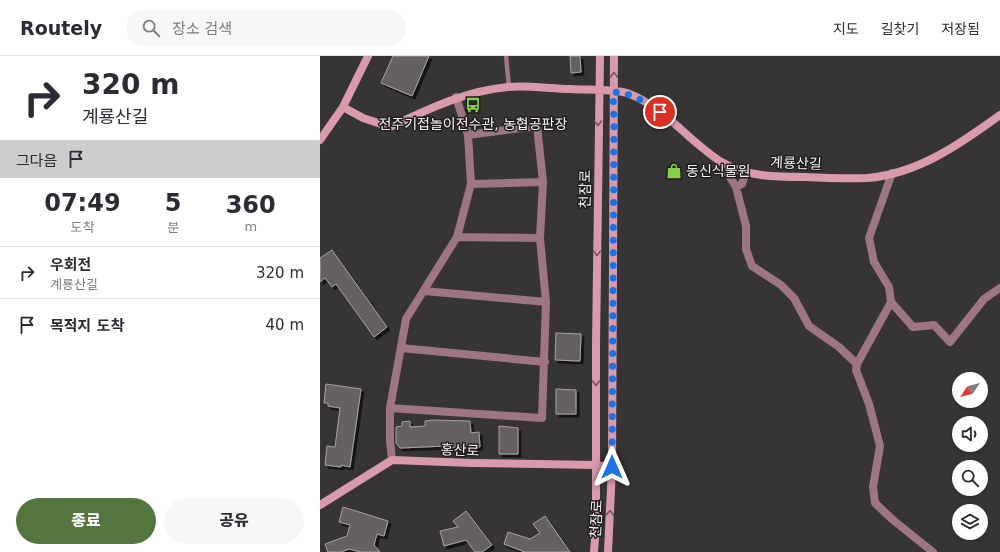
<!DOCTYPE html>
<html lang="ko">
<head>
<meta charset="utf-8">
<style>
	:root { --surface:#fff; --page:#f7f7f7; --text:#2b2b33; --muted:#7c7c81; --line:#e1e1e2; --accent:#54753e }
	body { margin:0; font-family:"DejaVu Sans","Noto Sans KR",sans-serif; background:var(--page); color:var(--text); height:100vh; display:flex; flex-direction:column; font-size:15px; white-space:nowrap }
	* { box-sizing:border-box; margin:0 }
	p { font-size:13px; color:var(--muted) }
	.icon { flex:none; width:22px; height:22px; fill:none; stroke:currentColor; stroke-width:2; stroke-linecap:round; stroke-linejoin:round }
	.map { position:relative; flex:1; overflow:hidden }
	.drawer { display:flex; flex-direction:column; background:var(--surface); width:320px }
	.drawer>* { flex:none }
	.top-card { background:#fff; color:var(--text); overflow:hidden }
	.needle { width:26px; rotate:235deg }
	.buttons { position:absolute; left:632px; top:316px; display:grid; gap:8px }
	.buttons a { display:grid; place-items:center; width:36px; height:36px; border-radius:50%; background:var(--surface); box-shadow:0 1px 3px #0004; font-size:20px }
	.pin { position:absolute; display:grid; place-items:center; width:34px; height:34px; color:#fff; margin:-17px; border:2px solid #fff; border-radius:50%; box-shadow:0 1px 4px #0007 }
	.me { position:absolute; width:44px; margin:-22px; rotate:0deg; stroke-linejoin:round; filter:drop-shadow(0 0 3px #0008) }
	.turn { display:flex; align-items:center; gap:14px; height:84px; padding:0 16px; font-size:18px }
	.turn .icon { width:52px; height:52px; stroke-width:2.5 }
	.turn b { display:block; font-size:28px; line-height:34px }
	.then { display:flex; align-items:center; height:38px; padding:0 16px; background:#0003; gap:8px; font-size:15px }
	.eta { display:flex; justify-content:space-evenly; align-items:center; height:68px; text-align:center }
	.eta b { font-size:24px; font-weight:800; line-height:28px }
	.button { display:flex; gap:8px; margin-top:auto; padding:8px 16px }
	.button a { flex:1; height:46px; border-radius:24px; background:var(--accent); color:#fff; font-size:16px; font-weight:800; line-height:46px; text-align:center }
	.button a+a { background:var(--page); color:var(--text) }
	ul { padding:0; list-style:none }
	li { display:flex; align-items:center; gap:12px; height:52px; padding:0 16px; border-top:1px solid var(--line) }
	li div { flex:1 }
	li b { display:block; font-size:15px }
	li em { font-style:normal }
	header { display:flex; align-items:center; gap:24px; box-sizing:border-box; height:56px; padding:0 20px; background:var(--surface); border-bottom:1px solid var(--line) }
	header strong { font-size:19px }
	nav { display:flex; gap:22px; margin-inline-start:auto; font-size:14px }
	.search { width:280px; height:36px; background:var(--page); display:flex; align-items:center; gap:10px; box-sizing:border-box; padding:0 14px; border-radius:22px; color:var(--muted); font-size:15px }
	main { display:flex; flex:1; min-height:0 }
	.map>svg:first-child { display:block }
	.building { fill:#656162; stroke:#a7a3a4; filter:url(#shadow) }
	.lines { fill:none; stroke-linecap:round; stroke-linejoin:round }
	.lane { stroke:#9e7681; stroke-width:4.5 }
	.street { stroke:#9e7681; stroke-width:8 }
	.secondary { stroke:#d99aac; stroke-width:8 }
	.oneway { stroke:#72555d }
	.route { stroke:#1a73e8; stroke-width:7; stroke-dasharray:0 12.6 }
	.labels { text-anchor:middle; stroke-width:3; stroke-linejoin:round; paint-order:stroke }
	.poi-label { font-size:14px; fill:#f5f2f3; stroke:#1e1c1c }
	.street-label { font-size:14px; fill:#f5f2f3; stroke:#1e1c1c }
</style>
</head>
<body>
<header>
<strong>Routely</strong>
<div class="search"><svg class="icon" aria-label="search" viewBox="0 0 24 24"><circle cx="10" cy="10" r="6"/><path d="M15 15l6 6"/></svg>장소 검색</div>
<nav><a>지도</a><a>길찾기</a><a>저장됨</a></nav>
</header>
<main>
<section class="drawer">
<div class="top-card">
<div class="turn"><svg class="icon" aria-label="right" viewBox="0 0 24 24"><path d="M7 20v-9h11M14 6l5 5-5 5"/></svg><div><b>320 m</b>계룡산길</div></div>
<div class="then">그다음<svg class="icon" aria-label="arrive" viewBox="0 0 24 24"><path d="M6 21V4h12l-3 4 3 4H6"/></svg></div>
</div>
<div class="eta">
<div><b>07:49</b><p>도착</p></div>
<div><b>5</b><p>분</p></div>
<div><b>360</b><p>m</p></div>
</div>
<ul>
<li><svg class="icon" aria-label="right" viewBox="0 0 24 24"><path d="M7 20v-9h11M14 6l5 5-5 5"/></svg><div><b>우회전</b><p>계룡산길</p></div><em>320 m</em></li>
<li><svg class="icon" aria-label="arrive" viewBox="0 0 24 24"><path d="M6 21V4h12l-3 4 3 4H6"/></svg><div><b>목적지 도착</b></div><em>40 m</em></li>
</ul>
<div class="button"><a>종료</a><a>공유</a></div>
</section>
<div class="map">
<svg width="680" height="496" viewBox="0 0 680 496">
	<defs>
		<filter id="shadow"><feDropShadow dx="3" dy="3" stdDeviation="0" flood-color="#0009"/></filter>
	</defs>
	<rect width="100%" height="100%" fill="#373435"/>
	<!-- building -->
	<path class="building" d="M 73,0 L 109,0 L 92,40 L 61,27 Z
		M 250,0 L 260,0 L 261,16 L 251,17 Z
		M 12,194 L 67,271 L 54,281 L 16,228 L 12,231 L 5,222 L 0,226 L 0,202 Z
		M 236,277 L 261,278 L 260,305 L 235,304 Z
		M 6,328 L 41,333 L 30,411 L 21,409 L 21,411 L 5,409 L 7,390 L 15,391 L 20,352 L 8,350 L 8,347 L 4,347 Z
		M 236,333 L 256,334 L 256,358 L 236,358 Z
		M 113,364 L 150,365 L 151,377 L 159,376 L 160,391 L 126,392 L 126,390 L 80,392 L 76,387 L 76,371 L 82,370 L 82,366 L 90,365 L 90,371 L 105,370 L 105,365 Z
		M 179,370 L 198,372 L 198,398 L 179,398 Z
		M 23,451 L 68,465 L 64,480 L 57,478 L 54,489 L 60,496 L 41,496 L 29,493 L 21,496 L 8,496 L 5,488 L 27,480 L 30,469 L 19,466 Z
		M 146,455 L 172,489 L 162,496 L 155,496 L 146,484 L 124,490 L 120,475 L 138,471 L 133,465 Z
		M 225,460 L 250,496 L 205,496 L 184,488 L 188,476 L 210,483 L 220,477 L 213,468 Z"/>
	<g class="lines">
		<!-- lane -->
		<path class="lane" d="M 186,0 L 189,31"/>
		<!-- street -->
		<path class="street" d="M 404,107 L 408,118 L 416,131 L 426,170 L 426,193 L 432,210 L 461,229 L 474,242 L 489,270 L 519,291 L 537,308
			M 572,117 L 549,182 L 554,206 L 569,231 L 571,246 L 537,308 L 536,314 L 549,348 L 560,390 L 553,431 L 555,447 L 573,464 L 613,496
			M 151,128 L 223,126
			M 416,131 L 422,128 L 426,116
			M 137,181 L 220,182
			M 104,235 L 226,246
			M 571,246 L 593,271 L 614,269 L 630,286 L 664,243 L 680,232
			M 81,292 L 225,306
			M 70,352 L 222,362 L 226,246 L 220,182 L 223,126 L 217,70 L 148,79
			M 72,404 L 70,384 L 70,352 L 86,263 L 137,181 L 151,128 L 148,79 L 136,41"/>
		<!-- secondary -->
		<path class="secondary" d="M 23,51 L 43,62 L 70,71 C 108,53 145,35 188,31 C 207,29 232,33 251,33 C 266,34 293,33 307,37 C 344,50 370,87 403,107 C 428,121 457,121 484,121 C 505,122 526,123 547,122 C 598,118 640,88 680,59
			M 0,84 L 23,51 L 48,0
			M 0,449 L 72,404 L 152,407 L 276,409 L 292,411
			M 274,496 L 276,470 L 276,288 L 280,0
			M 288,496 L 292,411 L 294,0"/>
	</g>
	<!-- one-way arrows -->
	<defs><path id="oneway-chevron" d="M-2-3.5L2.5 0L-2 3.5" fill="none" stroke-width="1.6" stroke-linecap="round" stroke-linejoin="round"/></defs>
	<g class="oneway">
		<use href="#oneway-chevron" transform="translate(294 19) rotate(-88)"/>
		<use href="#oneway-chevron" transform="translate(278 67) rotate(91)"/>
		<use href="#oneway-chevron" transform="translate(277 197) rotate(91)"/>
		<use href="#oneway-chevron" transform="translate(276 327) rotate(90)"/>
		<use href="#oneway-chevron" transform="translate(290 457) rotate(-87)"/>
	</g>
	<g class="lines">
		<!-- route -->
		<path class="route" d="M 292,411 L 294,64 L 293,36 C 313,37 324,46 340,56"/>
	</g>
	<!-- icons -->
	<defs>
		<g id="bus-bare" transform="scale(1.2)"><path d="M-5-6H5V4H4V6H2V4H-2V6H-4V4H-5ZM-3.5-4V0h7V-4ZM-3.5 1.2v1.5H-2V1.2ZM2 1.2v1.5H3.5V1.2Z" fill="#86cf4b" stroke="#1e1c1c" stroke-width="2.5" paint-order="stroke"/></g>
		<g id="shop-bare" transform="scale(1.2)"><path d="M-5-2.5h2.3a2.7 3.5 0 0 1 5.4 0H5L5.5 6h-11ZM-1.5-2.5h3a1.5 2.3 0 0 0-3 0Z" fill="#86cf4b" stroke="#1e1c1c" stroke-width="2.5" paint-order="stroke"/></g>
	</defs>
	<g fill-rule="evenodd">
		<use href="#bus-bare" x="153" y="49"/>
		<use href="#shop-bare" x="354" y="115"/>
	</g>
	<g class="labels">
		<!-- poi labels -->
		<g class="poi-label">
			<text x="153" y="73">전주기접놀이전수관, 농협공판장</text>
			<text x="366" y="120" text-anchor="start">동신식물원</text>
		</g>
		<!-- street labels -->
		<g class="street-label">
			<text transform="translate(476 107) rotate(2)" y="5">계룡산길</text>
			<text transform="translate(265 133) rotate(-89)" y="5">천잠로</text>
			<text transform="translate(140 394) rotate(2)" y="5">홍산로</text>
			<text transform="translate(276 463) rotate(-87)" y="5">천잠로</text>
		</g>
	</g>
</svg>
<div class="buttons">
<a><svg class="needle" viewBox="-14 -14 28 28"><path d="M0-13l5 13h-10z" fill="#e53935"/><path d="M0 13l5-13h-10z" fill="#7c7c81"/></svg></a>
<a><svg class="icon" aria-label="sound" viewBox="0 0 24 24"><path d="M4 9h4l5-4v14l-5-4H4zM17 9q2 3 0 6"/></svg></a>
<a><svg class="icon" aria-label="search" viewBox="0 0 24 24"><circle cx="10" cy="10" r="6"/><path d="M15 15l6 6"/></svg></a>
<a><svg class="icon" aria-label="layers" viewBox="0 0 24 24"><path d="M12 4l9 5-9 5-9-5zM3 14l9 5 9-5"/></svg></a>
</div>
<div class="pin" style="left:340px;top:56px;background:#d93025"><svg class="icon" aria-label="arrive" viewBox="0 0 24 24"><path d="M6 21V4h12l-3 4 3 4H6"/></svg></div>
<svg class="me" style="left:292px;top:411px" viewBox="-20 -20 40 40"><path d="M0-17L14 15 0 8-14 15z" fill="#1a73e8" stroke="#fff" stroke-width="4"/></svg>
</div>
</main>
</body>
</html>
